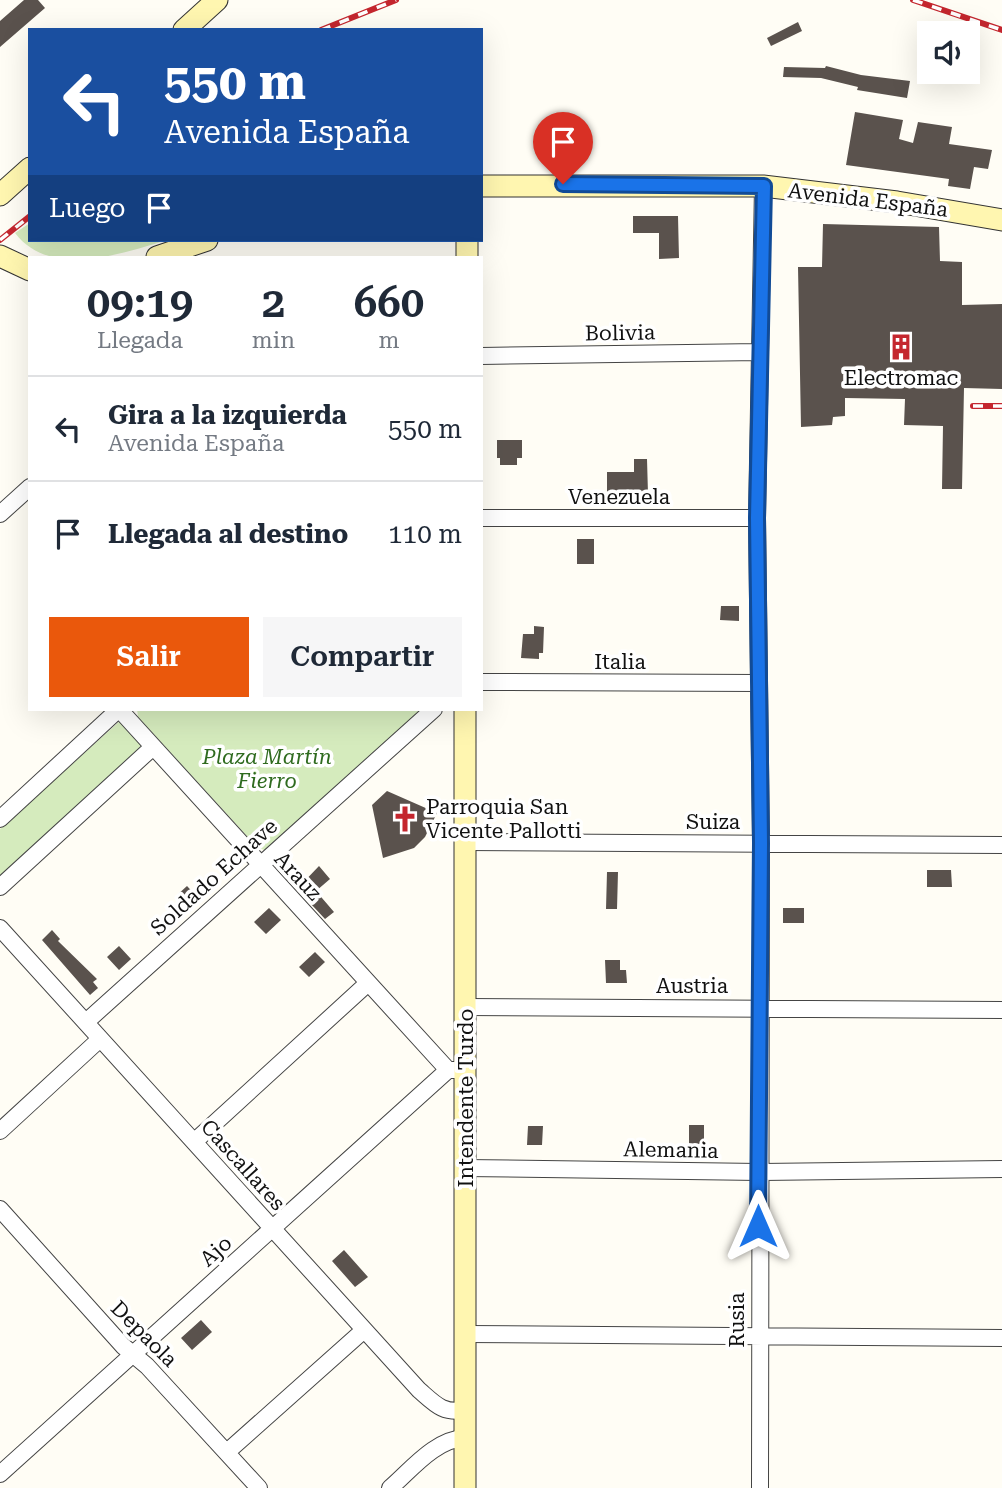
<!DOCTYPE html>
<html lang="es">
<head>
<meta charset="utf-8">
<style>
	:root { --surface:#fff; --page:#f6f6f7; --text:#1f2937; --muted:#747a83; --line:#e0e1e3; --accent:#ea580c }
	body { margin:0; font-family:"Roboto Serif",serif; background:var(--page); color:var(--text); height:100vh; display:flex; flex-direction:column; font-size:26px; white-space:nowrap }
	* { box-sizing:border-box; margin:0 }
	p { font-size:23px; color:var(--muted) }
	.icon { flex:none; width:38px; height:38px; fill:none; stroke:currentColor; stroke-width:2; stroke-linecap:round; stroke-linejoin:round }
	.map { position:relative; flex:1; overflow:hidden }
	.side { position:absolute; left:28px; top:256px; width:455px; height:455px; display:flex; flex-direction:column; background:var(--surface); border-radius:0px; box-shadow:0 7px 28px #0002 }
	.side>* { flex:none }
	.banner { position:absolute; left:28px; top:28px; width:455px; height:214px; border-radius:0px; box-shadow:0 7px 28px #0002; background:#1a4fa0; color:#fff; overflow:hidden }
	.buttons { position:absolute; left:917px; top:21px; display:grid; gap:14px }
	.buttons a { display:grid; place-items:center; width:63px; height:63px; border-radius:0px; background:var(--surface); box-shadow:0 7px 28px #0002; font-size:35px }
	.pin { position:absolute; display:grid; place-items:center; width:60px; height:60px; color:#fff; margin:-72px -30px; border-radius:50% 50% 50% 0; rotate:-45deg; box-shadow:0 0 7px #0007 }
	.pin .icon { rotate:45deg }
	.me { position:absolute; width:77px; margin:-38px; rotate:0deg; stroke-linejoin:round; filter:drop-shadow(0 0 5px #0008) }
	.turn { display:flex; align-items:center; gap:24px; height:147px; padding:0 21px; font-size:32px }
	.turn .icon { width:91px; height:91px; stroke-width:2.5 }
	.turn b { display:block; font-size:49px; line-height:60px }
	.then { display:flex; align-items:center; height:66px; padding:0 21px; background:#0003; gap:14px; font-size:26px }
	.eta { display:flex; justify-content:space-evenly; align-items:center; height:119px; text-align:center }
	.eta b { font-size:42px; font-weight:600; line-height:49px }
	.button { display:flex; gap:14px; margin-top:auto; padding:14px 21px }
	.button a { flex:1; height:80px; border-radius:0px; background:var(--accent); color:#fff; font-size:28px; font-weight:600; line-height:80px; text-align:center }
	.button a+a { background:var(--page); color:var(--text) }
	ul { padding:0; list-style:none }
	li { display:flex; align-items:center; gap:21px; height:105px; padding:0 21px; border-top:2px solid var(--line) }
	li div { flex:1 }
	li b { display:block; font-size:26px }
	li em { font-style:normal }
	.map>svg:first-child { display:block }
	.green { fill:#d5ebbd }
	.building { fill:#5a524d }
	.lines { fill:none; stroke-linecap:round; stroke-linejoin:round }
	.street-casing { stroke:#444; stroke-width:18 }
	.secondary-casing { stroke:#333; stroke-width:23 }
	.street { stroke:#fff; stroke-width:16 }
	.secondary { stroke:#fff6b0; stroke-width:21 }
	.rail-casing { stroke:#c4262e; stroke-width:6 }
	.rail { stroke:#fff; stroke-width:3.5; stroke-dasharray:10; stroke-linecap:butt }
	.route-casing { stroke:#114b97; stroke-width:18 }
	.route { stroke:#1a73e8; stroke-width:12 }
	.labels { text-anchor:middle; stroke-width:7; stroke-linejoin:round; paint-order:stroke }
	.street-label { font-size:21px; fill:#111; stroke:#fff }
	.poi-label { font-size:21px; fill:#111; stroke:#fff }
	.park-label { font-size:21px; font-style:italic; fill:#2f6b1f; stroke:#fff }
</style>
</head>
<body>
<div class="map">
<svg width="1002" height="1488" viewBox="0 0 1002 1488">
	<rect width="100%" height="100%" fill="#fffdf5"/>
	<!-- green -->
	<path class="green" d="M 30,223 L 30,240 L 167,240 C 121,254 50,279 15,233 Z
		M 137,709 L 422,709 L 271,847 L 264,850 L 257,847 L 138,717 Z
		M 121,720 L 148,750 L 0,887 L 0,829 Z"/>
	<!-- building -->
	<path class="building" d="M 24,0 L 38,0 L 45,8 L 0,47 L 0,21 Z
		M 798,22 L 802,31 L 771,46 L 767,38 Z
		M 826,66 L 861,75 L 910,81 L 907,98 L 857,90 L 858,87 L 821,78 L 783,77 L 784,67 L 825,68 Z
		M 855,112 L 903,120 L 899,139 L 913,143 L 918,122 L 952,127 L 949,144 L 992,150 L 988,169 L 974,167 L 970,189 L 948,186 L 949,179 L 846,165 Z
		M 633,216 L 678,216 L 679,258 L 659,259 L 659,233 L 633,233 Z
		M 823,224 L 939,227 L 940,261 L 962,262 L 962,305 L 1002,304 L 1002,389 L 964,388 L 962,489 L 942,489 L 943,426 L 904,425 L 905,399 L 845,398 L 845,416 L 833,417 L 832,425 L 801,427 L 798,267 L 822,267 Z
		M 497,440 L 522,440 L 522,458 L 517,458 L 517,465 L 500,465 L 500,458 L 497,458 Z
		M 634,459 L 647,459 L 648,494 L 607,496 L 607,472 L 634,472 Z
		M 577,539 L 594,539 L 594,564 L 577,564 Z
		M 721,606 L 739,606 L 739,621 L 720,620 Z
		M 534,626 L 544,627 L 543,653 L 539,653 L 539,659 L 521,658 L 523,634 L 534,634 Z
		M 387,791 L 437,813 L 425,837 L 414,848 L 383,858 L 372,805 Z
		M 319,866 L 330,879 L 316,891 L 334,912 L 325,919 L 297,889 Z
		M 927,870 L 951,870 L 952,887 L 927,887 Z
		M 607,872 L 618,872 L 617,909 L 606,909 Z
		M 187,886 L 201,901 L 190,912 L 176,896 Z
		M 269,908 L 281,920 L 266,934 L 254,922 Z
		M 783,908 L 804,908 L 804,923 L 783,923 Z
		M 52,930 L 60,939 L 58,941 L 97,979 L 93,982 L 98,988 L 90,995 L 42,940 Z
		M 119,946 L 131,959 L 119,970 L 107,957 Z
		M 315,952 L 325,962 L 309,977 L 299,967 Z
		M 605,960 L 620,960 L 620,970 L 626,970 L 627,983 L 606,983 Z
		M 689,1125 L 704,1125 L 704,1149 L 689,1149 Z
		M 528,1126 L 543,1126 L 542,1145 L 527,1145 Z
		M 344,1250 L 368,1277 L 355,1287 L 332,1261 Z
		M 201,1320 L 212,1332 L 192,1350 L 181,1338 Z"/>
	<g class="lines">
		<!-- street casing -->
		<g class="street-casing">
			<path id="street" d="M 481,356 L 759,352
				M 0,514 L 30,487
				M 481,518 L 757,518
				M 481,682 L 759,683
				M 119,709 L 448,1070
				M 0,819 L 119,709
				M 466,842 L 1002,845
				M 0,887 L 153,747
				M 0,928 L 419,1390 C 435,1404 443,1414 465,1410
				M 466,1007 L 1002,1010
				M 86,1022 L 434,709
				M 0,1131 L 100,1039
				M 194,1142 L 368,983
				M 465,1168 L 759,1172 L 1002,1169
				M 0,1209 L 123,1346 L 147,1366 L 259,1488
				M 466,1334 L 1002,1338
				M 227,1452 L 364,1330
				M 0,1474 L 448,1070 L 464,1070
				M 390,1488 C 411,1470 435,1439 465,1438
				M 760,1488 L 761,843 L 757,518 L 763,186"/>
		</g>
		<!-- secondary casing -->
		<g class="secondary-casing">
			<path id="secondary" d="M 184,30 L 217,0
				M 481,186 L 763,186 L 897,202 L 1002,220
				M 0,195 L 30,168
				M 467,240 L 467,257
				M 0,256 L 30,270
				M 157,257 L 207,240
				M 465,709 L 465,1488"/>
		</g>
		<!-- street -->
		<use href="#street" class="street"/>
		<!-- secondary -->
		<use href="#secondary" class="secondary"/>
		<!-- rail casing -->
		<g class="rail-casing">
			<path id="rail" d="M 913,0 L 1002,30
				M 321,30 L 396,0
				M 0,240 L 30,216
				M 973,406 L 1002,406"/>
		</g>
		<!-- rail -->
		<use href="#rail" class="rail"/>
	</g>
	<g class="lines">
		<!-- route casing -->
		<g class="route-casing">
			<path id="route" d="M 563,184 L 764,186 L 757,518 L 761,843 L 758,1226"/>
		</g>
		<!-- route -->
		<use href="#route" class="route"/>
	</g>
	<!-- icons -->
	<defs>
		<g id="building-bare" transform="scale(2.1)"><path d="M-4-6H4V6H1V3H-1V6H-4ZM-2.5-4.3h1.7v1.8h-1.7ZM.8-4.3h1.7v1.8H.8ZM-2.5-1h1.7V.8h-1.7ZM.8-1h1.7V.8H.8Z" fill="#c4262e" stroke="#fff" stroke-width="2.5" paint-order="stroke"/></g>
		<g id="church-bare" transform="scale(2.1)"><path d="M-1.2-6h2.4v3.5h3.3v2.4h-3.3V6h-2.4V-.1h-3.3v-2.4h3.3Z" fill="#c4262e" stroke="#fff" stroke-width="2.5" paint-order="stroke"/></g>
	</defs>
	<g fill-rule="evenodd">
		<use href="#building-bare" x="901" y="347"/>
		<use href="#church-bare" x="405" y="819"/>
	</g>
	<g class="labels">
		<!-- street labels -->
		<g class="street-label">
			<text transform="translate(868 200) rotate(7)" y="7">Avenida España</text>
			<text transform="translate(620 333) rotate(-1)" y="7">Bolivia</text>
			<text x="619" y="504">Venezuela</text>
			<text x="620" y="669">Italia</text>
			<text x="713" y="829">Suiza</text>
			<text transform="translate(298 876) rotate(47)" y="7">Arauz</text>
			<text transform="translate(214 877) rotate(-42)" y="7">Soldado Echave</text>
			<text x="692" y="993">Austria</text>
			<text transform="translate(466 1098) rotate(-90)" y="7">Intendente Turdo</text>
			<text transform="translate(671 1150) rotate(1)" y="7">Alemania</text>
			<text transform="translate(243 1165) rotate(48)" y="7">Cascallares</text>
			<text transform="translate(216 1251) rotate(-42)" y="7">Ajo</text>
			<text transform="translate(737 1320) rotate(-90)" y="7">Rusia</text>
			<text transform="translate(144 1334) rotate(45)" y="7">Depaola</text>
		</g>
		<!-- poi labels -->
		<g class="poi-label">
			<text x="901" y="385">Electromac</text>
			<text x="426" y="814" text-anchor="start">Parroquia San<tspan x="426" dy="24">Vicente Pallotti</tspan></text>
		</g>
		<!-- park labels -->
		<g class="park-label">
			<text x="267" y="764">Plaza Martín<tspan x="267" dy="24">Fierro</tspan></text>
		</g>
	</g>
</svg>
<div class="buttons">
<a><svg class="icon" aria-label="sound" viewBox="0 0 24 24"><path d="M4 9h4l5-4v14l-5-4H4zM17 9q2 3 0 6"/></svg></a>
</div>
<div class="pin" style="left:563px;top:184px;background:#d93025"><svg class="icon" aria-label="arrive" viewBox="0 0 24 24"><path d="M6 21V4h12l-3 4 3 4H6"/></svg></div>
<svg class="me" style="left:758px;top:1226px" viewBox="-20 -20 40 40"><path d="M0-17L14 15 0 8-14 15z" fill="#1a73e8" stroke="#fff" stroke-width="4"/></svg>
<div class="banner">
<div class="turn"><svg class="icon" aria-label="left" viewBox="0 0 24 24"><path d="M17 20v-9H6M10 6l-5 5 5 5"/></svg><div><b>550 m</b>Avenida España</div></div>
<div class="then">Luego<svg class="icon" aria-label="arrive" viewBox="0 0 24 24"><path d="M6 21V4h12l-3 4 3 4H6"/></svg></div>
</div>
<section class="side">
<div class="eta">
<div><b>09:19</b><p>Llegada</p></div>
<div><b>2</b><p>min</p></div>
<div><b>660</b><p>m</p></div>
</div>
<ul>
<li><svg class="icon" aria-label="left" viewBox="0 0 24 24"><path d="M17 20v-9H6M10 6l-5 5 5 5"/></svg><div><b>Gira a la izquierda</b><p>Avenida España</p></div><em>550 m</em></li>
<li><svg class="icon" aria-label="arrive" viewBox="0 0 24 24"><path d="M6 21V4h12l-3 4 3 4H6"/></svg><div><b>Llegada al destino</b></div><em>110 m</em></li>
</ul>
<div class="button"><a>Salir</a><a>Compartir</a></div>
</section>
</div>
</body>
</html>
